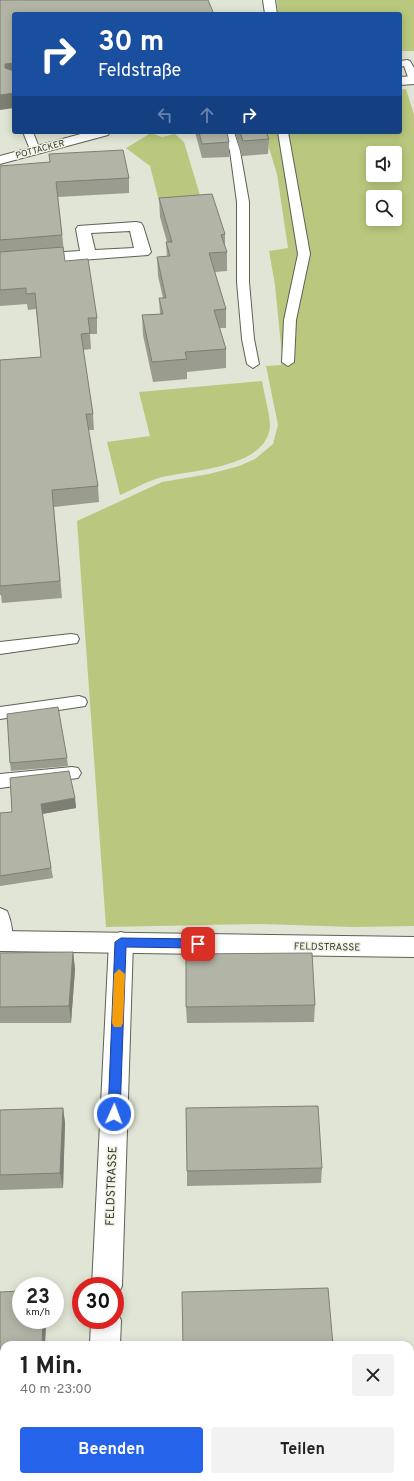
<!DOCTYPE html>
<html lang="de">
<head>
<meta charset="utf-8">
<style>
	:root { --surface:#fff; --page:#f2f2f2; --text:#222; --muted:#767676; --accent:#2563eb }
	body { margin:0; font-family:Overpass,sans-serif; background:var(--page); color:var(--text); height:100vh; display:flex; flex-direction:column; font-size:15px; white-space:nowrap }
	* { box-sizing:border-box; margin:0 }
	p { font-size:13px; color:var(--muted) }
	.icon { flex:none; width:22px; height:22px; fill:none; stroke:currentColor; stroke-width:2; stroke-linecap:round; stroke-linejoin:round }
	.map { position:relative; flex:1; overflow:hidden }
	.sheet { position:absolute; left:0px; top:1341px; width:414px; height:140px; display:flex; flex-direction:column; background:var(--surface); border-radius:12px 12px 0 0; box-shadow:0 2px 10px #0003 }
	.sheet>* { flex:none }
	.banner { position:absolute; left:12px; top:12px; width:390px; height:122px; border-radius:4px; box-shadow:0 2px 10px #0003; background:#1a4fa0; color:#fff; overflow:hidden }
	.controls { position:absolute; left:366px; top:146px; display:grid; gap:8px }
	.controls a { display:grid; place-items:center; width:36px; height:36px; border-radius:4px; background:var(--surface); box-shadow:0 2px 10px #0003; font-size:20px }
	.speed { position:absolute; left:12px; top:1277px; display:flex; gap:8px; font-size:20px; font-weight:700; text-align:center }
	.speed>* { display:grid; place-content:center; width:52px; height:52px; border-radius:50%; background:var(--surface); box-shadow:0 2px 10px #0003; line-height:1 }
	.speed small { font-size:10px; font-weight:400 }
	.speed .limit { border:6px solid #d22; background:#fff; color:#111 }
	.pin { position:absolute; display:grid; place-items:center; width:34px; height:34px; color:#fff; margin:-17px; border-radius:8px; box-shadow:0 2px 6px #0006 }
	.me { position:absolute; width:44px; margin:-22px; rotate:2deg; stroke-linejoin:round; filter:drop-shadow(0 0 3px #0008) }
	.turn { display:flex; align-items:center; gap:14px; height:84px; padding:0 20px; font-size:18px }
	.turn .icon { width:52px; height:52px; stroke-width:2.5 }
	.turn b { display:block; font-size:28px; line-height:34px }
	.lanes { display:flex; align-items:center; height:38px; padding:0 20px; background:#0003; justify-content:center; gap:20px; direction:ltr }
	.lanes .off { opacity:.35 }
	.round { display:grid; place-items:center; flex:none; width:42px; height:42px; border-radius:4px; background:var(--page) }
	.headline { display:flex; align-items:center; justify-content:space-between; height:68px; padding:0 20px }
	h1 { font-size:24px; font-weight:700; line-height:30px }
	.button { display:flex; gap:8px; margin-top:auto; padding:8px 20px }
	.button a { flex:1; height:46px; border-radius:4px; background:var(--accent); color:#fff; font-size:16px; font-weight:700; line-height:46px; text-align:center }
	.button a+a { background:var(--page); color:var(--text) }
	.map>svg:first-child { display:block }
	.green { fill:#b9c87e; fill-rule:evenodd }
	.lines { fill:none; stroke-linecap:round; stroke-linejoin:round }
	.lane-casing { stroke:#5e6153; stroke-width:2 }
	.street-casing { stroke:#5e6153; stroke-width:2 }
	.secondary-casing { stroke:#5e6153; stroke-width:2 }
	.lane { fill:#fff; fill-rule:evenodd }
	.street { fill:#fff; fill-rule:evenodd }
	.secondary { fill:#fff; fill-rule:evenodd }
	.wall { fill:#999c8f }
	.shaded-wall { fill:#7d7f74 }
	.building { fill:#b2b5a6; stroke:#7d7f74; fill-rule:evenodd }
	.route { fill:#2563eb; stroke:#184099 }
	.slow { fill:#f59e0b }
	.labels { text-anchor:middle; stroke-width:3; stroke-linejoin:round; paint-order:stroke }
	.far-street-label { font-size:9px; fill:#393b35; stroke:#eff2e2 }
	.street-label { font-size:10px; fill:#393b35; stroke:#eff2e2 }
	.near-street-label { font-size:12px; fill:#393b35; stroke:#eff2e2 }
</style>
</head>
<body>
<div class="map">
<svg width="414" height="1481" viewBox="0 0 414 1481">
	<rect width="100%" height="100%" fill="#e1e5d5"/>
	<!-- green -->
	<path class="green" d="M 277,0 L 414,0 L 414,51 L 400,51 L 400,14 L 278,14 Z
		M 406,89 L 414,115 L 414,926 L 353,927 L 261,924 L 106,927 L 77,521 L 162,482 L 209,474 L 239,466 L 255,459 L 273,444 L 278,425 L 266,366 L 281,365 L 282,356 L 275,285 L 269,251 L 288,248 L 277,174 L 264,132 L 400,132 L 400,90 ZM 373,153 L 395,153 L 395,175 L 373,175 ZM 373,197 L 395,197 L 395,219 L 373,219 Z
		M 151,133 L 162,137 L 175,134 L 184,142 L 202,202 L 160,205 L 150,166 L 126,148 Z
		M 262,381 C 264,394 270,414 270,426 C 267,469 189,470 159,478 C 145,482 132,490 120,495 L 107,442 L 150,436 L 139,392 Z
		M 0,1477 L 100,1477 L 221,1481 L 0,1481 Z"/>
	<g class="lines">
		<!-- lane casing -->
		<g class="lane-casing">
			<path id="lane" d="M 407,60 L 410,61 L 414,68 L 414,83 L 409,80 L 404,66 L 400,67 L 400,61 Z
				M 23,132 L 33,132 L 40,150 L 39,152 L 31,152 Z
				M 224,132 L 234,132 L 240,151 L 249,202 L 249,282 L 254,339 L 259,364 L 253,368 L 247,364 L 242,339 L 237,282 L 237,202 L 230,151 Z
				M 278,132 L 288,132 L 310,254 L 296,320 L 294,362 L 288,366 L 282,362 L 284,320 L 298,254 Z
				M 71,634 L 77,635 L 79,639 L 77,643 L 0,654 L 0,642 Z
				M 79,696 L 85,698 L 87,702 L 85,706 L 0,719 L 0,707 Z
				M 72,767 L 78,768 L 81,773 L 78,778 L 0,788 L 0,774 Z
				M 0,908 L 7,911 C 11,920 15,937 10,947 L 3,949 L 0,948 Z"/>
		</g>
		<!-- street casing -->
		<g class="street-casing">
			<path id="street" d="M 263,0 L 275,0 L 277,14 L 265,14 Z
				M 414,76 L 414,84 L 400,85 L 400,77 Z
				M 88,132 L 110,132 L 108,135 L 0,164 L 0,156 Z
				M 136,222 L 141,223 L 143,226 L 151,252 L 148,255 L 0,266 L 0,256 L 80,251 L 76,229 L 78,226 ZM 130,231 L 134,248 L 95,250 L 91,233 Z
				M 121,932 L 130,935 L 133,942 L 122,1286 L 117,1296 L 115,1297 L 115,1286 L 92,1286 L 109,942 L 112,935 Z
				M 115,1309 L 121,1320 L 120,1345 L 90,1345 L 91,1320 L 115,1320 Z"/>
		</g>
		<!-- secondary casing -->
		<g class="secondary-casing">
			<path id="secondary" d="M 0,931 L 414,937 L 414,957 L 0,951 Z"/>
		</g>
		<!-- lane -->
		<use href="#lane" class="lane"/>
		<!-- street -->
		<use href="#street" class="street"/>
		<!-- secondary -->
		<use href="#secondary" class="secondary"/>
	</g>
	<!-- wall -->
	<path class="wall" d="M 195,132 L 227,132 L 229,142 L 229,157 L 202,158 Z
		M 235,132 L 266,132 L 269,139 L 268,154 L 242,156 Z
		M 49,154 L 129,178 L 129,193 L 58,197 L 65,261 L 97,318 L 97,334 L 90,334 L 91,349 L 83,350 L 93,414 L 94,430 L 88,430 L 98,486 L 99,502 L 54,507 L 62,598 L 2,603 L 1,595 L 0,595 L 0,360 L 41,357 L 36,309 L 28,310 L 27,304 L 0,306 L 0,166 L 50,163 Z
		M 159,198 L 225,234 L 225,246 L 227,252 L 227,271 L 215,272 L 226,309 L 226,328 L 220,328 L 226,349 L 226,368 L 187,372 L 187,379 L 153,382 L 143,335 L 142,315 L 160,314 L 159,298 L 163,298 L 158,276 L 157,257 L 167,257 L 166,242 L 167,242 L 160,217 Z
		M 67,758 L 68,766 L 11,771 L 10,763 Z
		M 75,798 L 76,808 L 42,814 L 53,878 L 0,886 L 0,813 L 12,812 Z
		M 73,952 L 75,969 L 71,1023 L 0,1023 L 0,953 Z
		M 315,1005 L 314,1022 L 187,1023 L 186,1007 Z
		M 63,1108 L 65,1123 L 63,1188 L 0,1190 L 0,1110 Z
		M 322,1168 L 321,1183 L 187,1186 L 187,1171 Z
		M 0,1292 L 21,1320 L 46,1320 L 45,1345 L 4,1345 L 4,1382 L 0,1382 Z"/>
	<!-- shaded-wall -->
	<path class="shaded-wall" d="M 14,63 L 14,77 L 5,68 L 5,64 Z
		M 14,93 L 14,108 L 0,110 L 0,95 Z
		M 75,798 L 76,808 L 42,814 L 41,804 Z
		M 73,952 L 75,969 L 71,1023 L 69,1006 Z
		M 63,1108 L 65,1123 L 63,1188 L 60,1173 Z
		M 43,1320 L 46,1320 L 45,1345 L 42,1345 Z"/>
	<!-- building -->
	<path class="building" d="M 0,0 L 208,0 L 214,14 L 14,14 L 14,93 L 0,95 ZM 14,63 L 14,71 L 5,68 L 5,64 Z
		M 199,132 L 227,132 L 229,142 L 202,144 Z
		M 240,132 L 266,132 L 269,139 L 243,141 Z
		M 123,150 L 129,178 L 56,182 L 62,235 L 0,240 L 0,166 L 50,162 L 49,154 Z
		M 212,194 L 225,234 L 221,235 L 227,252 L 209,253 L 226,309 L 214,310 L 226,349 L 185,352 L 187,359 L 152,362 L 142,315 L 163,314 L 159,298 L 166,298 L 157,257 L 170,256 L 166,242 L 172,242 L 159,198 Z
		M 63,247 L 65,261 L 88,259 L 97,318 L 88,318 L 90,333 L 81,334 L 93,414 L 86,414 L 98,486 L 52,490 L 60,581 L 0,586 L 0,360 L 41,357 L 35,293 L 26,294 L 26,288 L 0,290 L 0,252 Z
		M 58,707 L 67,758 L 10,763 L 7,714 Z
		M 69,771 L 75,798 L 41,804 L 51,868 L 0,876 L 0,813 L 12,812 L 10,778 Z
		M 73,952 L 69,1006 L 0,1007 L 0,953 Z
		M 312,953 L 315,1005 L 186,1007 L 186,954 Z
		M 318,1106 L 322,1168 L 187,1171 L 186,1108 Z
		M 63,1108 L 60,1173 L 0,1175 L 0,1110 Z
		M 328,1288 L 333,1345 L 183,1345 L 182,1292 Z
		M 21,1291 L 21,1320 L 43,1320 L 42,1345 L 4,1345 L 4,1369 L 0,1369 L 0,1292 Z"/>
	<!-- route -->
	<path class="route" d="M 121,938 L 198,939 L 203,944 L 198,948 L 126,947 L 120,1114 L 118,1118 L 114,1119 L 110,1118 L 108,1114 L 115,942 Z"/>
	<!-- slow -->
	<path class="slow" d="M 119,969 L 125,974 L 123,1023 L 121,1027 L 114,1027 L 112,1023 L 114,974 Z"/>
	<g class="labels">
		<!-- far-street labels -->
		<g class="far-street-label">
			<text transform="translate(40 149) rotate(-15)" y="3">POTTACKER</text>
		</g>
		<!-- street labels -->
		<g class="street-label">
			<text transform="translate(327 946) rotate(1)" y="4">FELDSTRASSE</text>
		</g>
		<!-- near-street labels -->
		<g class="near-street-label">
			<text transform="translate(111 1186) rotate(-88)" y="4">FELDSTRASSE</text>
		</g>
	</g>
</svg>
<div class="controls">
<a><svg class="icon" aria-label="sound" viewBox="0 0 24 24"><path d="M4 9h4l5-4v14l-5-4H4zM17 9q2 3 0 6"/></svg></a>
<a><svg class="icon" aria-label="search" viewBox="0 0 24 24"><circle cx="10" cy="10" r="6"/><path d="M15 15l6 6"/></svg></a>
</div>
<div class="speed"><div>23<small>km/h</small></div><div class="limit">30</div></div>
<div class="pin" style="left:198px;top:944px;background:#d93025"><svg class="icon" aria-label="arrive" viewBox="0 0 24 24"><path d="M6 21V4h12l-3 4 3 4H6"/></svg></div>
<svg class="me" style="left:114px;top:1114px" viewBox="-20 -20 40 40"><circle r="17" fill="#2563eb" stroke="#fff" stroke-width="3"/><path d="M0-11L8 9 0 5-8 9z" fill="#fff"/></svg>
<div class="banner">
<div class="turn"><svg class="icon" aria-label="right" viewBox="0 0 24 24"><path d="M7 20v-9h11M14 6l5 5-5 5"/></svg><div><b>30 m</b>Feldstraße</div></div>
<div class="lanes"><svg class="icon off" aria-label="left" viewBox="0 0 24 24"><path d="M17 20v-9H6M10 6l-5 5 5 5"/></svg><svg class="icon off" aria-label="ahead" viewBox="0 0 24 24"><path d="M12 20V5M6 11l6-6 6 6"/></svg><svg class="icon" aria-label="right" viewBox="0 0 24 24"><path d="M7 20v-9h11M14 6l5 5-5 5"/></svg></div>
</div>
<section class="sheet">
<div class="headline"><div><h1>1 Min.</h1><p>40 m · 23:00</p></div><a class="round"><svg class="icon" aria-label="close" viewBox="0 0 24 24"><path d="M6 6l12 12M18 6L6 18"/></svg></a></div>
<div class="button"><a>Beenden</a><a>Teilen</a></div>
</section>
</div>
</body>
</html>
